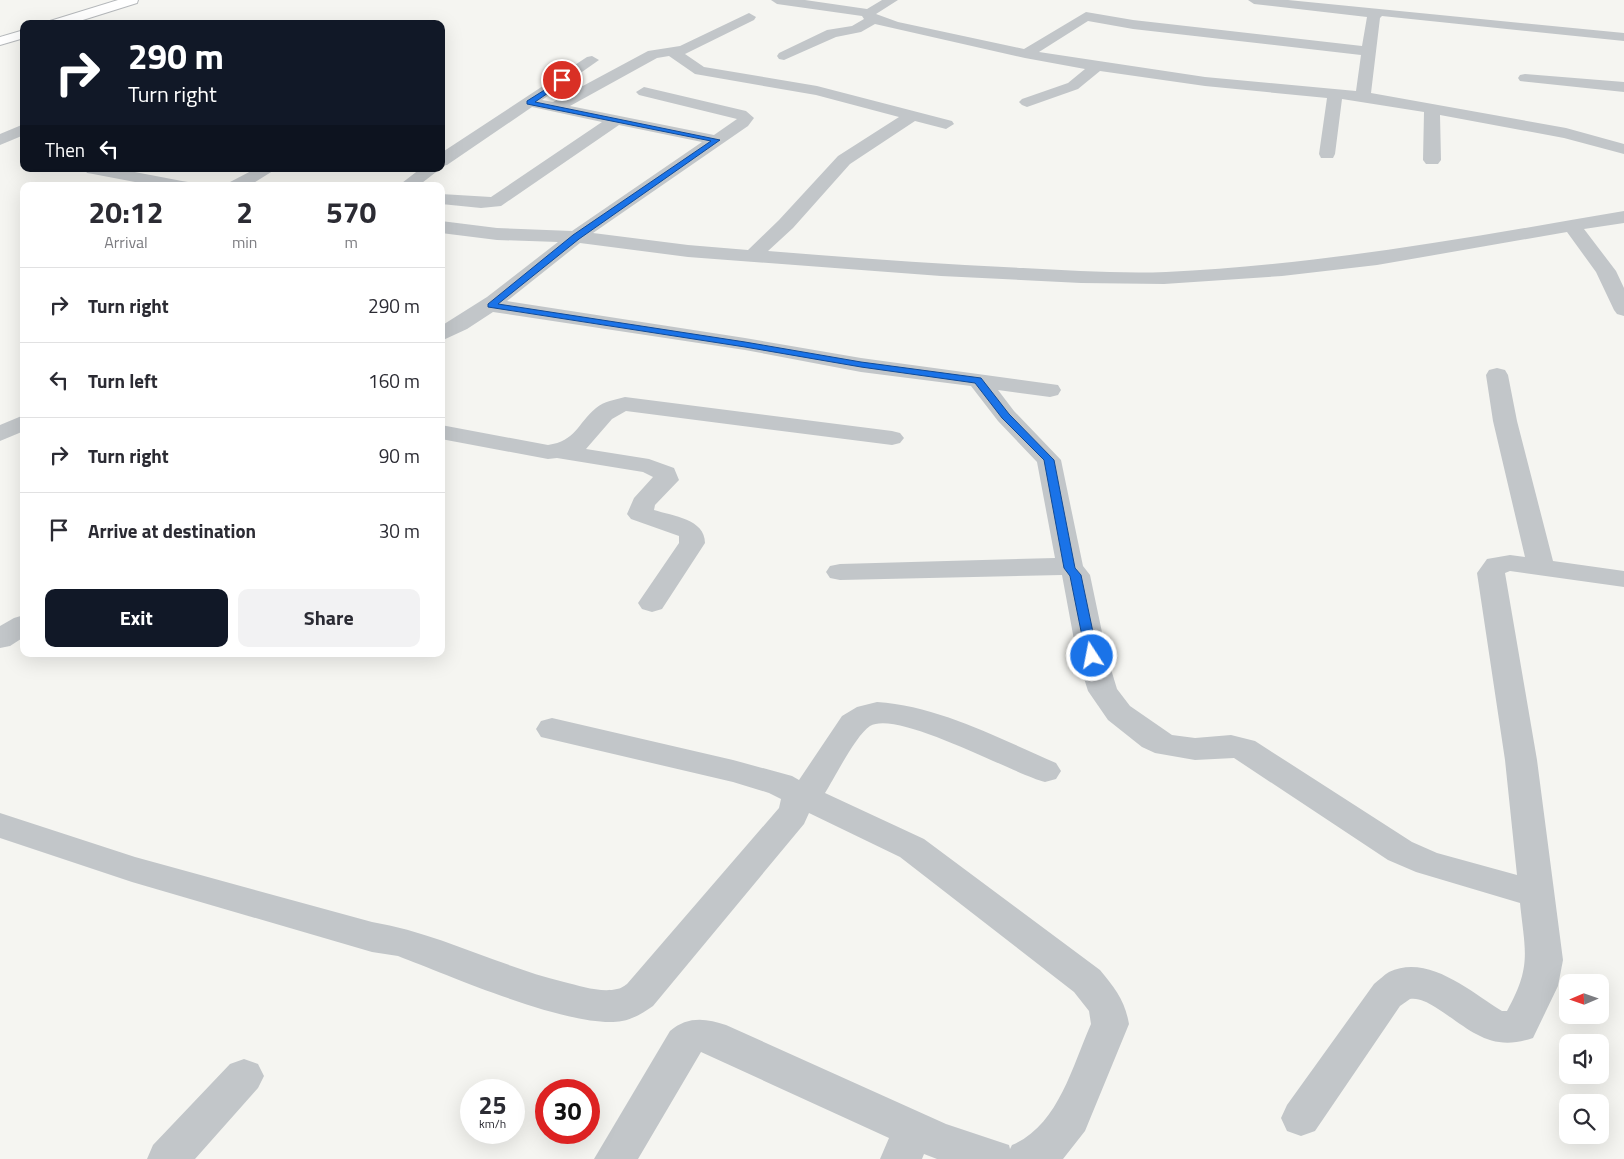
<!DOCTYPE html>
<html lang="en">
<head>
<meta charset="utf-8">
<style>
	:root { --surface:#fff; --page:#f2f2f3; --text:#2b2b33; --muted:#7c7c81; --line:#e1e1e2; --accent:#111827 }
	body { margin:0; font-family:"Titillium Web",sans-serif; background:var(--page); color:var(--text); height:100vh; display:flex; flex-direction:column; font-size:19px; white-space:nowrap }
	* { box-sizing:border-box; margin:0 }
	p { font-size:16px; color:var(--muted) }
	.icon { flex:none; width:28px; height:28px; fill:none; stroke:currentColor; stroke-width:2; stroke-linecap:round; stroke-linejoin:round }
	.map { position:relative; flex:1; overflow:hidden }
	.drawer { position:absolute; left:20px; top:182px; width:425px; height:475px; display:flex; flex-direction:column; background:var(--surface); border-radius:10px; box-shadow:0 5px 20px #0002 }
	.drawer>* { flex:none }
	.banner { position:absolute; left:20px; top:20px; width:425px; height:152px; border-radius:10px; box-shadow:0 5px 20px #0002; background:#111827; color:#fff; overflow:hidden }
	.needle { width:32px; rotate:268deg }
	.controls { position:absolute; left:1559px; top:974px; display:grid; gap:10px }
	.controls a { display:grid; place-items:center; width:50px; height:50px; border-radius:10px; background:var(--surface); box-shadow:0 5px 20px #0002; font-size:25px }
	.speed { position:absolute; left:460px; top:1079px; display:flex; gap:10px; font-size:25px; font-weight:700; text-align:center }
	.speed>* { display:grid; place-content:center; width:65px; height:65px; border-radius:50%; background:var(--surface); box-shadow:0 5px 20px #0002; line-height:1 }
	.speed small { font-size:12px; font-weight:400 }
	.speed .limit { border:8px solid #d22; background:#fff; color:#111 }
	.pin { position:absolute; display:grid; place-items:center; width:42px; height:42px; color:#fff; margin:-21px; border:2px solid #fff; border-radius:50%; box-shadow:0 1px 5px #0007 }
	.me { position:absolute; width:55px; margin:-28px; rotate:349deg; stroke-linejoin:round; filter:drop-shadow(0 0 4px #0008) }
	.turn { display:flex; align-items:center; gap:18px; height:105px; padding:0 25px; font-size:22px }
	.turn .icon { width:65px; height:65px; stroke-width:2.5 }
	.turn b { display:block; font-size:35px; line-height:42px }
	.then { display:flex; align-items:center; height:48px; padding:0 25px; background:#0003; gap:10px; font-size:19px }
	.eta { display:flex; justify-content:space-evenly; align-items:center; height:85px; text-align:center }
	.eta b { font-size:30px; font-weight:700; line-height:35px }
	.button { display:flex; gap:10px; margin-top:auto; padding:10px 25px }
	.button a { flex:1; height:58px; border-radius:10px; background:var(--accent); color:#fff; font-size:20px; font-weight:700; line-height:58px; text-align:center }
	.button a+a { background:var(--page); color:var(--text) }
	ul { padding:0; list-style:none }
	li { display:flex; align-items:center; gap:15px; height:75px; padding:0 25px; border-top:1px solid var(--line) }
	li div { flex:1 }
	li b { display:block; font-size:19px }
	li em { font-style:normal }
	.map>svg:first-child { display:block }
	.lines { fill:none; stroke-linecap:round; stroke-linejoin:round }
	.trunk-casing { stroke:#b5b8bb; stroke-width:2 }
	.minor { fill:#c2c6c9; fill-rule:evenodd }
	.trunk { fill:#fff; fill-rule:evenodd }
	.route { fill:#1a73e8; stroke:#114b97 }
</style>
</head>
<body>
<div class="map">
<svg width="1624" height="1159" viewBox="0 0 1624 1159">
	<rect width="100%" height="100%" fill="#f5f5f1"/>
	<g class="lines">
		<!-- trunk casing -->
		<g class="trunk-casing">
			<path id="trunk" d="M 118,0 L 138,0 L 137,3 L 70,24 L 48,24 L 50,21 Z
				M 24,30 L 24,38 L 0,45 L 0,37 Z"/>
		</g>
		<!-- minor -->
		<path class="minor" d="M 771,0 L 805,0 L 867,9 L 882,0 L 898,0 L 876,14 L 898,22 L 1024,49 L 1086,12 L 1133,20 L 1362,46 L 1367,17 L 1254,4 L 1248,0 L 1288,0 L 1624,33 L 1624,41 L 1382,16 L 1380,18 L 1371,93 L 1566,128 L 1624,144 L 1624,154 L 1564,138 L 1440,115 L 1441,160 L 1438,164 L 1426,164 L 1423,160 L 1424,112 L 1342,99 L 1335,154 L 1333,158 L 1321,158 L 1319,154 L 1327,98 L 1205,86 L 1100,71 L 1078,89 L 1027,107 L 1022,105 L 1019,102 L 1022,99 L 1068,83 L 1085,69 L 1025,58 L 875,24 L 861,32 L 836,37 L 784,60 L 779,59 L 777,56 L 779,53 L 827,30 L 852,26 L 864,19 L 862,16 L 777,4 ZM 1088,21 L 1133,29 L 1361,55 L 1356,91 L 1205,77 L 1039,52 Z
			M 749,13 L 756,17 L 754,20 L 685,54 L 704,67 L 817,86 L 952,121 L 954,124 L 946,129 L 915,121 L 850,164 L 793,228 L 768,251 C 853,258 938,264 1023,268 C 1070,270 1118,274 1166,272 C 1320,265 1472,237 1624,211 L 1624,223 L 1584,229 L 1616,271 L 1624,288 L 1624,316 L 1617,314 L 1614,310 L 1596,272 L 1567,232 L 1377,265 L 1282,276 L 1164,284 L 1081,283 L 941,276 L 688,257 L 580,243 L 507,301 L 745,338 L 861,358 L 1058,385 L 1061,390 L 1058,395 L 1050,397 L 998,390 L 1014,411 L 1061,460 L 1083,566 L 1090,575 L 1107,656 L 1117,689 L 1130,706 L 1172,735 L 1195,738 L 1231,735 L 1255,741 L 1412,842 L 1437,853 L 1517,875 L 1505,760 L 1477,573 L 1487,559 L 1510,555 L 1525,557 L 1493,421 L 1486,375 L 1489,370 L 1497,368 L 1505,370 L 1508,375 L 1517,421 L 1553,561 L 1624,571 L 1624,587 L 1510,571 L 1505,573 L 1537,760 L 1563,960 L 1558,986 L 1533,1038 C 1489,1053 1470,1029 1435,1007 C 1426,1002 1420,998 1410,999 L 1400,1006 L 1315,1131 L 1301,1136 L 1287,1131 L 1281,1118 L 1287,1105 L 1374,984 C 1379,980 1384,975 1389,972 C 1428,953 1471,992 1502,1011 L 1507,1011 C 1532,966 1525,952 1520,903 L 1416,872 L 1388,860 L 1234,758 L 1195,760 L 1155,753 L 1142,747 L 1108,720 L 1088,691 L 1077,656 L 1062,575 L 840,580 L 830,578 L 826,572 L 830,566 L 840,564 L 1055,558 L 1037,462 L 998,421 L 971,386 L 861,372 L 745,350 L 493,312 L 467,329 L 441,341 L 441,326 L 487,297 L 558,242 L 497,240 L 441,233 L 441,221 L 497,228 L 572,231 L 702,142 L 619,125 L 501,206 L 481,208 L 441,204 L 441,194 L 491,197 L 602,122 L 532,107 L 447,165 L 441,166 L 441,153 L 587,57 L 592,56 L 599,60 L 542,100 L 553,102 L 648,51 L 680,46 ZM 669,56 L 695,74 L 816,95 L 899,117 L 838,156 L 779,220 L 748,250 L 688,245 L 593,233 L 748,126 L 754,118 L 746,111 L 644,87 L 636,92 L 639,95 L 737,119 L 714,135 L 570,106 L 657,58 Z
			M 1525,74 L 1624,82 L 1624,92 L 1520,81 L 1518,78 L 1520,75 Z
			M 24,124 L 24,135 L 0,145 L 0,134 Z
			M 84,169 L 119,169 L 182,181 L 188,182 L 191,186 L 156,186 L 93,174 L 87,173 Z
			M 255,169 L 276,169 L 249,186 L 227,186 L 230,182 Z
			M 420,169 L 440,169 L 418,186 L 398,186 Z
			M 625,397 L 892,431 L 900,433 L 904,438 L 900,443 L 892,445 L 626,411 L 612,419 L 586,449 L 649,459 L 674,468 L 679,480 L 655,505 L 654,510 C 673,516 705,519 705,543 L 662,609 L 652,612 L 642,609 L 638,603 L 679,543 L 679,536 L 631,519 L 627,514 L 634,498 L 653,477 L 643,472 L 557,458 L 548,459 L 441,439 L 441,425 L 548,445 C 576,441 577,424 596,408 C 604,401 615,400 625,397 Z
			M 24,415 L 24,431 L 0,441 L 0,425 Z
			M 24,615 L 24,637 L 10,646 L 0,648 L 0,626 L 14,618 Z
			M 877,702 C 939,706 1000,739 1056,763 L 1061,771 L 1056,779 L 1045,782 C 1011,773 897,709 870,726 C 856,735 835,777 825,793 L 924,839 L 1100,970 C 1115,988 1125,1001 1129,1024 L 1085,1131 L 1063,1159 L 937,1159 L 924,1154 L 922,1159 L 880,1159 L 889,1138 L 701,1052 L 638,1159 L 594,1159 L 670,1031 C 687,1016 706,1018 726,1025 L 946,1124 L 1009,1145 L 1010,1149 L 1012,1145 C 1058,1126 1072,1067 1091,1024 L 1089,1011 L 1074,992 L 900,857 L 809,813 L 804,824 L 653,1006 C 644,1012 634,1019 622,1021 C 573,1030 448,975 398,956 L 372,952 L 132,882 L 0,838 L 0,813 L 135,857 L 372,922 C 438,933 499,966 564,982 C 580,986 601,993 617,989 C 620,989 624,986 627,984 L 779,808 L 781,799 L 769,793 L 733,782 L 541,737 L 536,729 L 541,721 L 552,718 L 733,760 L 792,776 L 799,780 L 842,716 L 857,707 Z
			M 244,1059 L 258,1064 L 264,1076 L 258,1088 L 195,1159 L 147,1159 L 153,1145 L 230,1064 Z"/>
		<!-- trunk -->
		<use href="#trunk" class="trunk"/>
	</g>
	<!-- route -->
	<path class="route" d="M 562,79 L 564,82 L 535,102 L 720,140 L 579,239 L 498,304 L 745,342 L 861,362 L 981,378 L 1009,414 L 1054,460 L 1075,568 L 1081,575 L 1098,656 L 1096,659 L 1092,660 L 1086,656 L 1070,576 L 1064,568 L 1044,460 L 1002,418 L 975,383 L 861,367 L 745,347 L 488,307 L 488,304 L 573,235 L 711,141 L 527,104 L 527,101 Z"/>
</svg>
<div class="controls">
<a><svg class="needle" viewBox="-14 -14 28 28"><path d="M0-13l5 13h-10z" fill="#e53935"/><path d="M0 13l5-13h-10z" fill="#7c7c81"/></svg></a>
<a><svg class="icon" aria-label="sound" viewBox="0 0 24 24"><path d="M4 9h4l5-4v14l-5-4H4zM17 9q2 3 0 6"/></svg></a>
<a><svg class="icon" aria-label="search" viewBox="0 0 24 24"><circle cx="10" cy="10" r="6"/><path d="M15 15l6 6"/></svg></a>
</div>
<div class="speed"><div>25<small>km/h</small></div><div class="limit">30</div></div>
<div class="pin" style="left:562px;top:80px;background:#d93025"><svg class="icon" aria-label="arrive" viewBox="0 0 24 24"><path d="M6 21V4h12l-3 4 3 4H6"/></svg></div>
<svg class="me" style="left:1092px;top:656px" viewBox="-20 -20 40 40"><circle r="17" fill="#1a73e8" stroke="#fff" stroke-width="3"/><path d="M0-11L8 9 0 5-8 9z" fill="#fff"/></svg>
<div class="banner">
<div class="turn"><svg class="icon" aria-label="right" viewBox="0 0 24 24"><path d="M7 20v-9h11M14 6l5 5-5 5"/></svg><div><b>290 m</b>Turn right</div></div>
<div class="then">Then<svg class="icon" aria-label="left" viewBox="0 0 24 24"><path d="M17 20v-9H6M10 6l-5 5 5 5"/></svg></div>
</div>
<section class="drawer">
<div class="eta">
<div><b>20:12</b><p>Arrival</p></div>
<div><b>2</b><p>min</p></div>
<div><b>570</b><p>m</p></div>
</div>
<ul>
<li><svg class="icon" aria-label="right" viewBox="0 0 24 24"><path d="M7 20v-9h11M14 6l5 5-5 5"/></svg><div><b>Turn right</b></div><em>290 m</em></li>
<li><svg class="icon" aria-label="left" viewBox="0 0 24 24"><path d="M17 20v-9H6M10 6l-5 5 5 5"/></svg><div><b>Turn left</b></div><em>160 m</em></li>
<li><svg class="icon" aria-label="right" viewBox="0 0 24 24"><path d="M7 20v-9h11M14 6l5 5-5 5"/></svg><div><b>Turn right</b></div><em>90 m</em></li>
<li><svg class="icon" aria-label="arrive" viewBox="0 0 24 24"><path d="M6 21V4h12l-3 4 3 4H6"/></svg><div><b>Arrive at destination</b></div><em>30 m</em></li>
</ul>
<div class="button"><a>Exit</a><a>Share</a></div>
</section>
</div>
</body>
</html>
